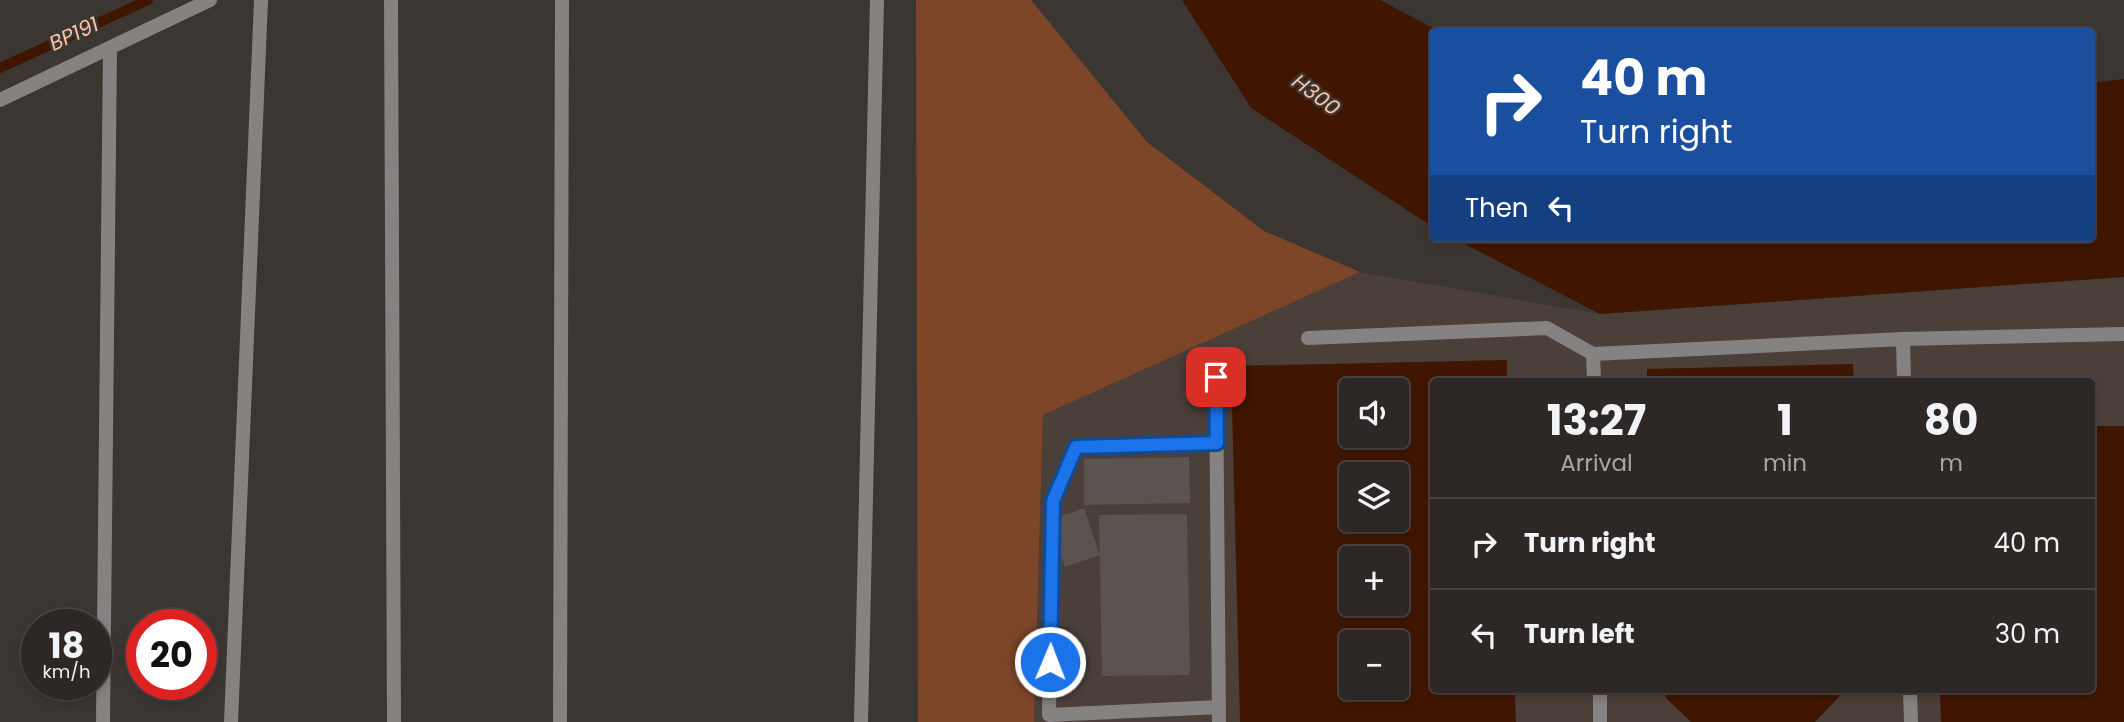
<!DOCTYPE html>
<html lang="en">
<head>
<meta charset="utf-8">
<style>
	:root { --surface:#2d2826; --page:#35302e; --text:#f1f3f6; --muted:#a7a6a7; --line:#484443 }
	body { margin:0; font-family:Poppins,sans-serif; background:var(--page); color:var(--text); height:100vh; display:flex; flex-direction:column; font-size:26px; white-space:nowrap }
	* { box-sizing:border-box; margin:0 }
	p { font-size:23px; color:var(--muted) }
	.icon { flex:none; width:38px; height:38px; fill:none; stroke:currentColor; stroke-width:2; stroke-linecap:round; stroke-linejoin:round }
	.map { position:relative; flex:1; overflow:hidden }
	.details { position:absolute; left:1430px; top:378px; width:665px; height:315px; display:flex; flex-direction:column; background:var(--surface); border-radius:7px; box-shadow:0 4px 10px #0003,0 0 0 2px var(--line) }
	.details>* { flex:none }
	.hud { position:absolute; left:1430px; top:28px; width:665px; height:214px; border-radius:7px; box-shadow:0 4px 10px #0003,0 0 0 2px var(--line); background:#1a4fa0; color:#fff; overflow:hidden }
	.buttons { position:absolute; left:1339px; top:378px; display:grid; gap:14px }
	.buttons a { display:grid; place-items:center; width:70px; height:70px; border-radius:7px; background:var(--surface); box-shadow:0 4px 10px #0003,0 0 0 2px var(--line); font-size:35px }
	.speed { position:absolute; left:21px; top:609px; display:flex; gap:14px; font-size:35px; font-weight:700; text-align:center }
	.speed>* { display:grid; place-content:center; width:91px; height:91px; border-radius:50%; background:var(--surface); box-shadow:0 4px 10px #0003,0 0 0 2px var(--line); line-height:1 }
	.speed small { font-size:18px; font-weight:400 }
	.speed .limit { border:10px solid #d22; background:#fff; color:#111 }
	.pin { position:absolute; display:grid; place-items:center; width:60px; height:60px; color:#fff; margin:-30px; border-radius:14px; box-shadow:0 4px 10px #0006 }
	.me { position:absolute; width:77px; margin:-38px; rotate:1deg; stroke-linejoin:round; filter:drop-shadow(0 0 5px #0008) }
	.turn { display:flex; align-items:center; gap:24px; height:147px; padding:0 35px; font-size:32px }
	.turn .icon { width:91px; height:91px; stroke-width:2.5 }
	.turn b { display:block; font-size:49px; line-height:60px }
	.then { display:flex; align-items:center; height:66px; padding:0 35px; background:#0003; gap:14px; font-size:26px }
	.eta { display:flex; justify-content:space-evenly; align-items:center; height:119px; text-align:center }
	.eta b { font-size:42px; font-weight:700; line-height:49px }
	ul { padding:0; list-style:none }
	li { display:flex; align-items:center; gap:21px; height:91px; padding:0 35px; border-top:2px solid var(--line) }
	li div { flex:1 }
	li b { display:block; font-size:26px }
	li em { font-style:normal }
	.map>svg:first-child { display:block }
	.built { fill:#4b3f39; fill-rule:evenodd }
	.green { fill:#7e4628 }
	.water { fill:#401600; fill-rule:evenodd }
	.lines { fill:none; stroke-linecap:round; stroke-linejoin:round }
	.stream { stroke:#401600; stroke-width:10 }
	.building { fill:#5a5350 }
	.lane { stroke:#868281; stroke-width:14 }
	.street { stroke:#868281; stroke-width:14 }
	.route-casing { stroke:#114b97; stroke-width:18 }
	.route { stroke:#1a73e8; stroke-width:12 }
	.labels { text-anchor:middle; stroke-width:5; stroke-linejoin:round; paint-order:stroke }
	.water-label { font-size:21px; font-style:italic; fill:#f9c2a6; stroke:#3c3633 }
</style>
</head>
<body>
<div class="map">
<svg width="2124" height="722" viewBox="0 0 2124 722">
	<rect width="100%" height="100%" fill="#3c3633"/>
	<!-- built -->
	<path class="built" d="M 1360,272 L 1600,314 L 2124,277 L 2124,722 L 1034,722 L 1043,415 ZM 1433,382 L 2091,382 L 2091,690 L 1433,690 ZM 1351,390 L 1396,390 L 1396,436 L 1351,436 ZM 1351,474 L 1396,474 L 1396,520 L 1351,520 ZM 1351,558 L 1396,558 L 1396,604 L 1351,604 ZM 1351,642 L 1396,642 L 1396,688 L 1351,688 Z"/>
	<!-- green -->
	<path class="green" d="M 916,0 L 1031,0 L 1147,142 L 1264,231 L 1360,272 L 1043,415 L 1034,722 L 918,722 Z"/>
	<!-- water -->
	<path class="water" d="M 1182,0 L 1380,0 L 1439,31 L 1433,32 L 1433,227 L 1251,108 Z
		M 2124,79 L 2124,277 L 1600,314 L 1453,238 L 2091,238 L 2091,83 Z
		M 1507,360 L 1507,381 L 1433,382 L 1433,690 L 1515,690 L 1516,722 L 1240,722 L 1231,366 ZM 1351,390 L 1396,390 L 1396,436 L 1351,436 ZM 1351,474 L 1396,474 L 1396,520 L 1351,520 ZM 1351,558 L 1396,558 L 1396,604 L 1351,604 ZM 1351,642 L 1396,642 L 1396,688 L 1351,688 Z
		M 1853,364 L 1854,381 L 1647,381 L 1647,369 Z
		M 2091,426 L 2124,426 L 2124,722 L 1941,722 L 1940,690 L 2091,690 Z
		M 1663,690 L 1842,690 L 1839,697 L 1815,722 L 1691,722 L 1667,699 Z"/>
	<g class="lines">
		<!-- stream -->
		<path class="stream" d="M 0,68 L 148,0"/>
	</g>
	<!-- building -->
	<path class="building" d="M 1189,457 L 1190,503 L 1084,505 L 1084,459 Z
		M 1084,508 L 1100,555 L 1065,567 L 1049,520 Z
		M 1187,514 L 1190,675 L 1102,676 L 1099,515 Z"/>
	<g class="lines">
		<!-- lane -->
		<path class="lane" d="M 1308,338 L 1547,328 L 1593,354 L 1903,339 L 2124,334
			M 1903,339 L 1904,382
			M 1593,354 L 1594,382
			M 1216,377 L 1219,722
			M 1217,443 L 1076,447 L 1053,501 L 1049,715 L 1219,707
			M 1600,690 L 1600,722
			M 1910,690 L 1911,722"/>
		<!-- street -->
		<path class="street" d="M 391,0 L 394,722
			M 0,100 L 210,0
			M 103,722 L 110,48
			M 231,722 L 261,0
			M 560,722 L 562,0
			M 861,722 L 877,0"/>
	</g>
	<g class="lines">
		<!-- route casing -->
		<g class="route-casing">
			<path id="route" d="M 1050,662 L 1053,501 L 1076,447 L 1217,443 L 1216,377"/>
		</g>
		<!-- route -->
		<use href="#route" class="route"/>
	</g>
	<g class="labels">
		<!-- water labels -->
		<g class="water-label">
			<text transform="translate(74 34) rotate(-25)" y="7">BP191</text>
			<text transform="translate(1316 95) rotate(37)" y="7">H300</text>
		</g>
	</g>
</svg>
<div class="buttons">
<a><svg class="icon" aria-label="sound" viewBox="0 0 24 24"><path d="M4 9h4l5-4v14l-5-4H4zM17 9q2 3 0 6"/></svg></a>
<a><svg class="icon" aria-label="layers" viewBox="0 0 24 24"><path d="M12 4l9 5-9 5-9-5zM3 14l9 5 9-5"/></svg></a>
<a>+</a>
<a>−</a>
</div>
<div class="speed"><div>18<small>km/h</small></div><div class="limit">20</div></div>
<div class="pin" style="left:1216px;top:377px;background:#d93025"><svg class="icon" aria-label="arrive" viewBox="0 0 24 24"><path d="M6 21V4h12l-3 4 3 4H6"/></svg></div>
<svg class="me" style="left:1050px;top:662px" viewBox="-20 -20 40 40"><circle r="17" fill="#1a73e8" stroke="#fff" stroke-width="3"/><path d="M0-11L8 9 0 5-8 9z" fill="#fff"/></svg>
<div class="hud">
<div class="turn"><svg class="icon" aria-label="right" viewBox="0 0 24 24"><path d="M7 20v-9h11M14 6l5 5-5 5"/></svg><div><b>40 m</b>Turn right</div></div>
<div class="then">Then<svg class="icon" aria-label="left" viewBox="0 0 24 24"><path d="M17 20v-9H6M10 6l-5 5 5 5"/></svg></div>
</div>
<section class="details">
<div class="eta">
<div><b>13:27</b><p>Arrival</p></div>
<div><b>1</b><p>min</p></div>
<div><b>80</b><p>m</p></div>
</div>
<ul>
<li><svg class="icon" aria-label="right" viewBox="0 0 24 24"><path d="M7 20v-9h11M14 6l5 5-5 5"/></svg><div><b>Turn right</b></div><em>40 m</em></li>
<li><svg class="icon" aria-label="left" viewBox="0 0 24 24"><path d="M17 20v-9H6M10 6l-5 5 5 5"/></svg><div><b>Turn left</b></div><em>30 m</em></li>
</ul>
</section>
</div>
</body>
</html>
